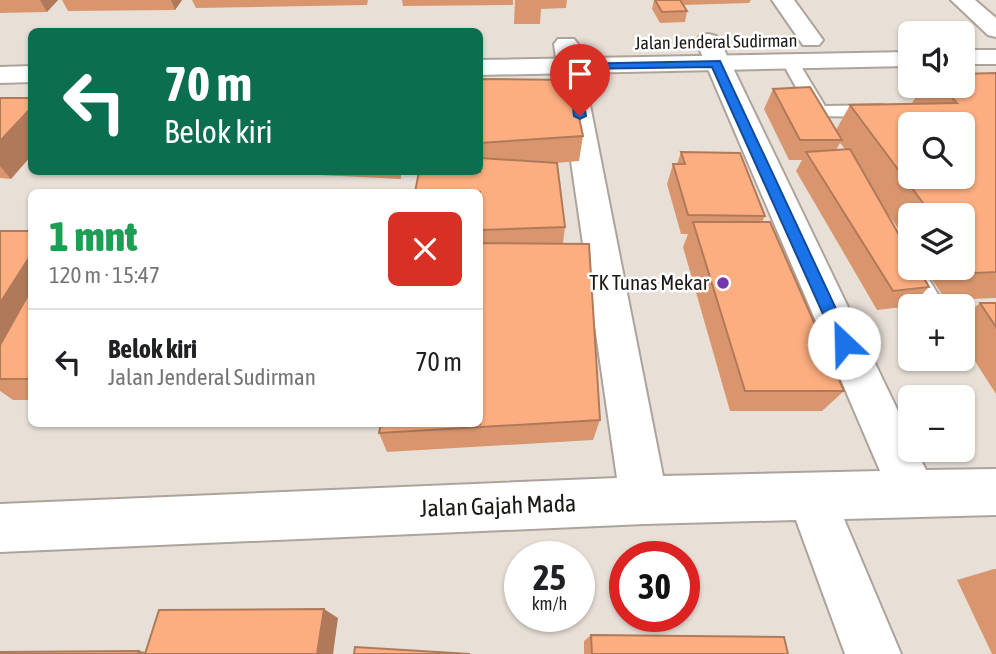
<!DOCTYPE html>
<html lang="id">
<head>
<meta charset="utf-8">
<style>
	:root { --surface:#fff; --page:#f2f2f2; --text:#202124; --muted:#757577; --line:#e0e0e0 }
	body { margin:0; font-family:"Asap Condensed",sans-serif; background:var(--page); color:var(--text); height:100vh; display:flex; flex-direction:column; font-size:26px; white-space:nowrap }
	* { box-sizing:border-box; margin:0 }
	p { font-size:23px; color:var(--muted) }
	.icon { flex:none; width:38px; height:38px; fill:none; stroke:currentColor; stroke-width:2; stroke-linecap:round; stroke-linejoin:round }
	.map { position:relative; flex:1; overflow:hidden }
	.sheet { position:absolute; left:28px; top:189px; width:455px; height:238px; display:flex; flex-direction:column; background:var(--surface); border-radius:10px; box-shadow:0 2px 5px #0004 }
	.sheet>* { flex:none }
	.hud { position:absolute; left:28px; top:28px; width:455px; height:147px; border-radius:10px; box-shadow:0 2px 5px #0004; background:#0b6e4f; color:#fff; overflow:hidden }
	.buttons { position:absolute; left:898px; top:21px; display:grid; gap:14px }
	.buttons a { display:grid; place-items:center; width:77px; height:77px; border-radius:10px; background:var(--surface); box-shadow:0 2px 5px #0004; font-size:35px }
	.speed { position:absolute; left:504px; top:541px; display:flex; gap:14px; font-size:35px; font-weight:700; text-align:center }
	.speed>* { display:grid; place-content:center; width:91px; height:91px; border-radius:50%; background:var(--surface); box-shadow:0 2px 5px #0004; line-height:1 }
	.speed small { font-size:18px; font-weight:400 }
	.speed .limit { border:10px solid #d22; background:#fff; color:#111 }
	.pin { position:absolute; display:grid; place-items:center; width:60px; height:60px; color:#fff; margin:-72px -30px; border-radius:50% 50% 50% 0; rotate:-45deg; box-shadow:0 0 7px #0007 }
	.pin .icon { rotate:45deg }
	.me { position:absolute; width:77px; margin:-38px; rotate:336deg; stroke-linejoin:round; filter:drop-shadow(0 0 5px #0008) }
	.turn { display:flex; align-items:center; gap:24px; height:147px; padding:0 21px; font-size:32px }
	.turn .icon { width:91px; height:91px; stroke-width:2.5 }
	.turn b { display:block; font-size:49px; line-height:60px }
	.round { display:grid; place-items:center; flex:none; width:74px; height:74px; border-radius:10px; background:var(--page) }
	.overview { display:flex; align-items:center; justify-content:space-between; height:119px; padding:0 21px }
	h1 { font-size:42px; font-weight:800; line-height:52px; color:#1e9e55 }
	ul { padding:0; list-style:none }
	li { display:flex; align-items:center; gap:21px; height:105px; padding:0 21px; border-top:2px solid var(--line) }
	li div { flex:1 }
	li b { display:block; font-size:26px }
	li em { font-style:normal }
	.map>svg:first-child { display:block }
	.lines { fill:none; stroke-linecap:round; stroke-linejoin:round }
	.lane-casing { stroke:#aca49c; stroke-width:4 }
	.street-casing { stroke:#aca49c; stroke-width:4 }
	.secondary-casing { stroke:#aca49c; stroke-width:4 }
	.lane { fill:#fff; fill-rule:evenodd }
	.street { fill:#fff; fill-rule:evenodd }
	.secondary { fill:#fff; fill-rule:evenodd }
	.wall { fill:#d9966e; fill-rule:evenodd }
	.shaded-wall { fill:#b07a5a }
	.building { fill:#fcae80; stroke:#b07a5a; stroke-width:2; fill-rule:evenodd }
	.route { fill:#1a73e8; stroke:#114b97; stroke-width:2 }
	.poi-dot { fill:#7237ad; stroke:#fff; stroke-width:2.5 }
	.labels { text-anchor:middle; stroke-width:5; stroke-linejoin:round; paint-order:stroke }
	.far-street-label { font-size:18px; fill:#1c1917; stroke:#fff }
	.poi-label { font-size:21px; fill:#1c1917; stroke:#fff; text-anchor:end }
	.near-street-label { font-size:24px; fill:#1c1917; stroke:#fff }
</style>
</head>
<body>
<div class="map">
<svg width="996" height="654" viewBox="0 0 996 654">
	<rect width="100%" height="100%" fill="#e8e0d7"/>
	<g class="lines">
		<!-- lane casing -->
		<g class="lane-casing">
			<path id="lane" d="M 790,57 L 796,58 L 825,106 L 882,105 L 891,111 L 882,117 L 812,116 L 782,62 Z
				M 906,253 L 910,254 L 910,268 L 922,268 L 945,306 L 919,306 L 894,262 L 898,256 Z"/>
		</g>
		<!-- street casing -->
		<g class="street-casing">
			<path id="street" d="M 708,34 L 716,36 L 720,41 L 910,436 L 910,450 L 916,450 L 926,470 L 996,469 L 996,515 L 844,519 L 901,654 L 845,654 L 796,520 L 644,524 L 0,552 L 0,504 L 617,478 L 554,44 L 558,39 L 574,39 L 578,44 L 663,476 L 880,471 L 696,41 L 700,36 Z"/>
		</g>
		<!-- secondary casing -->
		<g class="secondary-casing">
			<path id="secondary" d="M 772,0 L 794,0 L 823,40 L 819,45 L 803,45 Z
				M 951,0 L 975,0 L 996,18 L 996,37 L 988,35 Z
				M 962,50 L 996,50 L 996,64 L 962,64 Z
				M 910,52 L 910,66 L 480,75 L 480,60 Z
				M 32,66 L 32,82 L 0,83 L 0,67 Z"/>
		</g>
		<!-- lane -->
		<use href="#lane" class="lane"/>
		<!-- street -->
		<use href="#street" class="street"/>
		<!-- secondary -->
		<use href="#secondary" class="secondary"/>
	</g>
	<!-- wall -->
	<path class="wall" d="M 0,0 L 58,0 L 47,12 L 0,13 Z
		M 62,0 L 182,0 L 175,10 L 68,11 Z
		M 192,0 L 368,0 L 367,5 L 196,8 Z
		M 402,0 L 513,0 L 513,5 L 403,6 Z
		M 515,0 L 567,0 L 566,8 L 541,9 L 540,24 L 514,24 Z
		M 654,0 L 751,0 L 749,3 L 683,5 L 687,11 L 685,22 L 660,23 L 652,9 Z
		M 996,73 L 996,298 L 946,300 L 924,268 L 962,268 L 962,215 L 910,215 L 910,246 L 882,205 L 929,287 L 911,306 L 877,310 L 796,171 L 802,160 L 789,160 L 764,109 L 773,89 L 836,130 L 850,105 L 912,104 L 912,103 L 923,86 L 962,86 ZM 840,143 L 845,149 L 836,150 Z
		M 480,79 L 583,136 L 579,161 L 555,163 L 565,227 L 563,243 L 600,420 L 593,440 L 387,452 L 379,433 L 480,424 L 480,192 L 417,173 L 417,172 L 480,172 Z
		M 0,98 L 11,179 L 0,178 Z
		M 681,152 L 765,216 L 762,222 L 844,391 L 822,411 L 730,411 L 683,247 L 688,234 L 681,234 L 667,184 L 673,164 L 677,164 Z
		M 279,172 L 401,172 L 401,179 L 279,173 Z
		M 0,231 L 32,231 L 32,400 L 13,400 L 0,391 Z
		M 980,303 L 996,303 L 996,394 L 962,341 L 962,318 Z
		M 994,569 L 996,569 L 996,654 L 992,654 L 957,580 Z
		M 591,635 L 788,654 L 584,654 L 584,641 Z"/>
	<!-- shaded-wall -->
	<path class="shaded-wall" d="M 40,0 L 58,0 L 47,12 Z
		M 171,0 L 182,0 L 175,10 Z
		M 32,107 L 32,155 L 11,179 L 0,166 L 0,141 Z
		M 32,253 L 32,320 L 0,374 L 0,303 Z
		M 324,609 L 338,618 L 333,654 L 317,654 Z
		M 139,651 L 157,654 L 138,654 Z"/>
	<!-- building -->
	<path class="building" d="M 655,0 L 680,0 L 687,11 L 662,12 Z
		M 996,73 L 996,272 L 975,273 L 962,256 L 962,215 L 932,215 L 850,105 L 957,103 L 941,86 L 962,86 L 962,74 ZM 910,124 L 962,124 L 962,177 L 910,177 Z
		M 480,79 L 571,80 L 583,136 L 480,143 Z
		M 810,87 L 842,140 L 800,140 L 773,89 Z
		M 0,98 L 32,98 L 32,107 L 0,141 Z
		M 850,149 L 910,254 L 910,268 L 918,268 L 929,287 L 893,291 L 806,152 Z
		M 681,152 L 740,153 L 765,216 L 688,215 L 673,164 L 685,164 Z
		M 480,158 L 557,163 L 565,227 L 480,230 L 480,192 L 415,192 L 419,172 L 480,172 Z
		M 693,222 L 770,222 L 844,391 L 745,391 Z
		M 0,231 L 32,231 L 32,253 L 0,303 Z
		M 480,243 L 589,244 L 600,420 L 379,433 L 381,424 L 480,424 Z
		M 32,288 L 32,379 L 0,379 L 0,345 Z
		M 980,303 L 996,303 L 996,327 Z
		M 324,609 L 317,654 L 145,654 L 159,610 Z
		M 591,635 L 784,637 L 788,654 L 592,654 Z
		M 355,647 L 470,654 L 354,654 Z
		M 139,651 L 138,654 L 0,654 L 0,652 Z"/>
	<!-- route -->
	<path class="route" d="M 720,61 L 852,343 L 850,348 L 844,350 L 836,343 L 712,67 L 577,69 L 586,116 L 580,119 L 574,116 L 568,64 Z"/>
	<!-- markers -->
	<circle class="poi-dot" cx="723" cy="283" r="7"/>
	<g class="labels">
		<!-- far-street labels -->
		<g class="far-street-label">
			<text transform="translate(716 42) rotate(-1)" y="6">Jalan Jenderal Sudirman</text>
		</g>
		<!-- poi labels -->
		<g class="poi-label">
			<text x="709" y="290">TK Tunas Mekar</text>
		</g>
		<!-- near-street labels -->
		<g class="near-street-label">
			<text transform="translate(498 506) rotate(-2)" y="8">Jalan Gajah Mada</text>
		</g>
	</g>
</svg>
<div class="buttons">
<a><svg class="icon" aria-label="sound" viewBox="0 0 24 24"><path d="M4 9h4l5-4v14l-5-4H4zM17 9q2 3 0 6"/></svg></a>
<a><svg class="icon" aria-label="search" viewBox="0 0 24 24"><circle cx="10" cy="10" r="6"/><path d="M15 15l6 6"/></svg></a>
<a><svg class="icon" aria-label="layers" viewBox="0 0 24 24"><path d="M12 4l9 5-9 5-9-5zM3 14l9 5 9-5"/></svg></a>
<a>+</a>
<a>−</a>
</div>
<div class="speed"><div>25<small>km/h</small></div><div class="limit">30</div></div>
<div class="pin" style="left:580px;top:116px;background:#d93025"><svg class="icon" aria-label="arrive" viewBox="0 0 24 24"><path d="M6 21V4h12l-3 4 3 4H6"/></svg></div>
<svg class="me" style="left:844px;top:343px" viewBox="-20 -20 40 40"><circle r="19" fill="#fff"/><path d="M0-13L10 11 0 6-10 11z" fill="#1a73e8"/></svg>
<div class="hud">
<div class="turn"><svg class="icon" aria-label="left" viewBox="0 0 24 24"><path d="M17 20v-9H6M10 6l-5 5 5 5"/></svg><div><b>70 m</b>Belok kiri</div></div>
</div>
<section class="sheet">
<div class="overview"><div><h1>1 mnt</h1><p>120 m · 15:47</p></div><a class="round" style="background:#d93025;color:#fff"><svg class="icon" aria-label="close" viewBox="0 0 24 24"><path d="M6 6l12 12M18 6L6 18"/></svg></a></div>
<ul>
<li><svg class="icon" aria-label="left" viewBox="0 0 24 24"><path d="M17 20v-9H6M10 6l-5 5 5 5"/></svg><div><b>Belok kiri</b><p>Jalan Jenderal Sudirman</p></div><em>70 m</em></li>
</ul>
</section>
</div>
</body>
</html>
